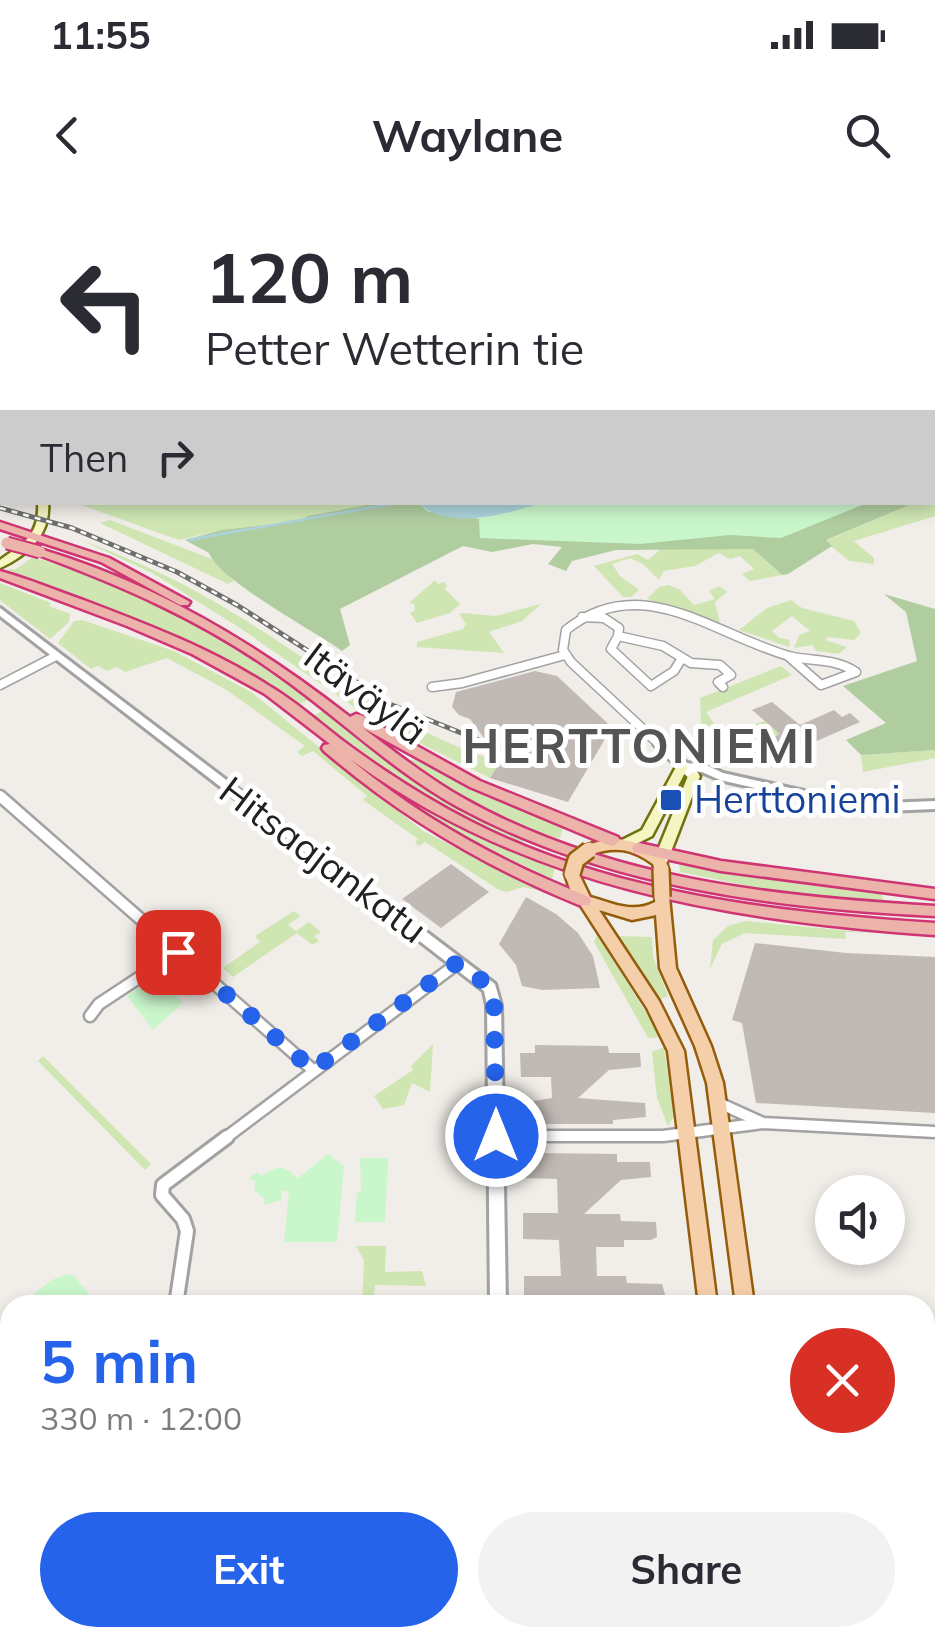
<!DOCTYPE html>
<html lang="en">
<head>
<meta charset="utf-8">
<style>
	:root { --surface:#fff; --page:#f2f2f3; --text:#2b2b33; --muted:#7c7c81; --accent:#2563eb }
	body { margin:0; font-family:Mulish,sans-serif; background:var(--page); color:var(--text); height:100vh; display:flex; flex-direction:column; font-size:38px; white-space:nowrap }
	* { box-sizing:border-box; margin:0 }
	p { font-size:32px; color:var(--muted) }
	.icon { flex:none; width:55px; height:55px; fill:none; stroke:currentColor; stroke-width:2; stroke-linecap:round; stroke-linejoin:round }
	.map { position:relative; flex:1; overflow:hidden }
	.sheet { position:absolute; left:0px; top:1095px; width:935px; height:352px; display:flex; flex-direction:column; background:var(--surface); border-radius:30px 30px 0 0; box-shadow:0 5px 15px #0003 }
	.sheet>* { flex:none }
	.banner { position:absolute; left:0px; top:0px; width:935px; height:305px; box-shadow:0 5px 15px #0003; background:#fff; color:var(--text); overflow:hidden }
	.controls { position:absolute; left:815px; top:975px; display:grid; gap:20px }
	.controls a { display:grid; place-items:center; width:90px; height:90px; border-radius:50%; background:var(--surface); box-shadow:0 5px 15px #0003; font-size:50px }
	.pin { position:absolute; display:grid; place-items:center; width:85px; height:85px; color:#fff; margin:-42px; border-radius:20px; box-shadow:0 5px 15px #0006 }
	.me { position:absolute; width:110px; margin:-55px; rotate:0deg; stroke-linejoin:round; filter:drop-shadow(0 0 8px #0008) }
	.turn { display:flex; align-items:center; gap:35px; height:210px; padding:0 40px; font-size:45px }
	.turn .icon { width:130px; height:130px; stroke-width:2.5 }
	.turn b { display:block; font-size:70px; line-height:85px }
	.then { display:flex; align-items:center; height:95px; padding:0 40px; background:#0003; gap:20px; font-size:38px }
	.round { display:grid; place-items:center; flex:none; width:105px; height:105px; border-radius:52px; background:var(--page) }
	.headline { display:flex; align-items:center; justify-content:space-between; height:170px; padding:0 40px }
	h1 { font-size:60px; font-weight:700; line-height:75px; color:var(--accent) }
	.cta { display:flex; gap:20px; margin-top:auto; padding:20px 40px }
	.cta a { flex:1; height:115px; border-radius:60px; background:var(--accent); color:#fff; font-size:40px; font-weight:700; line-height:115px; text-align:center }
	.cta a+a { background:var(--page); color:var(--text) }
	.status { display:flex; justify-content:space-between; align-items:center; height:70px; padding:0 50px; background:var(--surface); direction:ltr }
	.status svg { height:28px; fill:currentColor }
	header { display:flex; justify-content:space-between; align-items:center; height:130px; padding:0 40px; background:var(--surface); font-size:45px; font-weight:700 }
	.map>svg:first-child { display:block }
	.grass { fill:#cfe6b3 }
	.forest { fill:#b0cda0 }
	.park { fill:#caf6cb }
	.water { fill:#acd3db }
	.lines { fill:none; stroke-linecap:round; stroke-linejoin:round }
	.stream { stroke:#acd3db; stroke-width:2.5 }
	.building { fill:#c1b9b5 }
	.minor-far2-casing { stroke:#a2a2a2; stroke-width:11 }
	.minor-far1-casing { stroke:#a2a2a2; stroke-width:15 }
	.minor-casing { stroke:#a2a2a2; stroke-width:18 }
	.tertiary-casing { stroke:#a2a2a2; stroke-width:6 }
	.secondary-casing { stroke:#6e730d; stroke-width:5 }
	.primary-casing { stroke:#935d0b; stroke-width:5 }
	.trunk-casing { stroke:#cf3574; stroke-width:5 }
	.minor-far2 { stroke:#fff; stroke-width:8 }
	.minor-far1 { stroke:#fff; stroke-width:10 }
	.minor { stroke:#fff; stroke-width:12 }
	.tertiary { fill:#fff; fill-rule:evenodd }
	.secondary { fill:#f5f5c2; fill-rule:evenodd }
	.primary { fill:#f5cfa9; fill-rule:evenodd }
	.trunk { fill:#ebb3a9; fill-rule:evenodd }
	.rail-far1-casing { stroke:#6f6f6f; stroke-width:5 }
	.rail-casing { stroke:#6f6f6f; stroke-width:8 }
	.rail-far1 { stroke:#fff; stroke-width:2.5; stroke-dasharray:6; stroke-linecap:butt }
	.rail { stroke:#fff; stroke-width:4; stroke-dasharray:11; stroke-linecap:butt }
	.primary-bridge-casing { stroke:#935d0b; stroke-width:20; stroke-linecap:butt }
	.trunk-bridge-casing { stroke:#cf3574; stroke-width:15; stroke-linecap:butt }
	.primary-bridge { stroke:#f5cfa9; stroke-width:15 }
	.trunk-bridge { stroke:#ebb3a9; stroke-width:11 }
	.route { stroke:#2563eb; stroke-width:18; stroke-dasharray:0 32.4 }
	.transit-dot { fill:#1a4fb4; stroke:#fff; stroke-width:4 }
	.labels { text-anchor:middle; stroke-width:10; stroke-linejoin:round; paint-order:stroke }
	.street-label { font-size:38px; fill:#212121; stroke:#fff }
	.transit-label { font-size:38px; fill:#164399; stroke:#fff; text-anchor:start }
	.district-label { font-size:48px; font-weight:bold; letter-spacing:2.5px; fill:#545454; stroke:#fff }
</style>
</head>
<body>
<div class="status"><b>11:55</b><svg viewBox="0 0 49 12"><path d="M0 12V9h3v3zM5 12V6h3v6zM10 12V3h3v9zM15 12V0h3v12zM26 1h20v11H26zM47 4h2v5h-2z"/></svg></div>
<header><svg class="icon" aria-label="back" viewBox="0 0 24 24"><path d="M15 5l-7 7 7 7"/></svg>Waylane<svg class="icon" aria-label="search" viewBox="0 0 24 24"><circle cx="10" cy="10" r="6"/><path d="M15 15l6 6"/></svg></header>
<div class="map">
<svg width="935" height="1447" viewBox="0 0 935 1447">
	<rect width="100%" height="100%" fill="#f1ede8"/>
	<!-- grass -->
	<path class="grass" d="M 935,293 L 935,316 L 854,341 L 874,358 L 874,364 L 849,361 L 825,341 L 914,303 L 932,302 Z
		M 76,303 L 377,303 L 307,316 L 303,321 L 221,330 L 179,340 Z
		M 110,320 L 212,359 L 234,381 L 228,384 L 100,323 Z
		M 81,340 C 136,360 189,385 240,417 C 325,470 402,532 500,562 L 490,578 L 373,520 L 240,428 L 154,374 Z
		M 661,349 L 753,349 L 782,375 L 750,381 L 742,374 L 754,369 L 740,356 L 730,359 L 719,353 L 695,366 L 664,371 L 659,380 L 643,364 L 630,358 L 612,364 L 620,376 L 639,390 L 631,397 L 623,397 L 594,366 L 637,354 L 648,360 Z
		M 33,357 C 133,387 226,437 308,500 L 299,504 L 202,447 L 5,370 L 16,369 Z
		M 435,380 L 438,384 L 444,382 L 447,386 L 444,388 L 460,404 L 450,413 L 417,423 L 410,413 L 415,410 L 414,404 L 409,403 Z
		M 0,383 L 51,403 L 49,406 L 70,414 L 69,422 L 50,439 L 0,400 Z
		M 668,385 L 679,389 L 694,405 L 715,399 L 709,391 L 719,386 L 727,392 L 715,402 L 720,423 L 647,399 L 659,387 Z
		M 791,400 L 802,408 L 854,421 L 861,433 L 854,440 L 828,437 L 825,440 L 847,447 L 839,454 L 816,451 L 813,445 L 794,448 L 799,435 L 810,431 L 792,416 L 772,431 L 779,438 L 790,440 L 789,447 L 739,430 L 767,408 Z
		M 541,404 L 522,421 L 489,432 L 504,453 L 417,447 L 417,442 L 463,429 L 466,424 L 459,414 L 462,413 L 495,416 Z
		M 82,420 L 174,451 L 251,492 L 423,631 L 542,691 L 523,687 L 507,692 L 499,690 L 425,642 L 419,646 L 415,643 L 418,639 L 363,600 L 367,596 L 313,551 L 302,556 L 297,552 L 305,546 L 225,489 L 167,458 L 125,472 L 117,467 L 107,471 L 98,466 L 91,469 L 58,443 L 74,421 Z
		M 781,466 L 792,475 L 706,512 L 722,535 L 765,521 L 784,532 C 755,545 726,552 701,527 L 700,498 Z
		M 322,511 L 441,599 L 525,640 L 522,643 C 445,613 380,565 314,516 Z
		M 935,550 L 935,558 L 863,572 L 861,555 Z
		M 413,559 L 563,628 L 560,638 C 519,637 443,586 407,562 Z
		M 366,571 L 467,632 L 555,668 L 552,679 L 445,628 L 363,573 Z
		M 679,664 L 811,684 L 881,690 L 884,702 L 789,694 L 680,672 Z
		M 294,711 L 300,716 L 288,725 L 296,731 L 309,722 L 321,732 L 314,736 L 319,741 L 312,745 L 297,733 L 233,777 L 223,768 L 260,742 L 255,736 Z
		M 745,721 L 871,733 L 845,732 L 846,739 L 745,733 L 722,744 L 710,769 L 713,740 L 728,726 Z
		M 597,734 L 661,837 L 648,838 L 594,742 Z
		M 615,736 L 652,737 L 653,757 L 668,796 L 661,799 Z
		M 433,844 L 430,892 L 412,883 L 404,905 L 383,909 L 374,896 L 413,870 L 411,866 Z
		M 664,847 L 674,916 L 668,926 L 657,898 L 652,852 Z
		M 43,856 L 151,964 L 145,970 L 38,861 Z
		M 356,1046 L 386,1046 L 385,1072 L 422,1071 L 426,1086 L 375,1085 L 373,1105 L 362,1105 L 364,1060 Z"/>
	<!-- forest -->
	<path class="forest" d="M 377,303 L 419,303 L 427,311 L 463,318 L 645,303 L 914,303 L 826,340 L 832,346 L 788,374 L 782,375 L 753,349 L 616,350 L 572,361 L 566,371 L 548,364 L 562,347 L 533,344 L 492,352 L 463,346 L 340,409 L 350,445 L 342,451 C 313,430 220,381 209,353 L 185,340 L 221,330 L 302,321 L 307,316 Z
		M 884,394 L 935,409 L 935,550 L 861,555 L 846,540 L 886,523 L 843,486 L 917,461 L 906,412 Z"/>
	<!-- park -->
	<path class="park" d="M 419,303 L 867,303 L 781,338 L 730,335 L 640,344 L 480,338 L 479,319 L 427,311 Z
		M 157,776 L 183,803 L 153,830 L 127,796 Z
		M 328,954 L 344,966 L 337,1042 L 284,1042 L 289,991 L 282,991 L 281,1000 L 264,1005 L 265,999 L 254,990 L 256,981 L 248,979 L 257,972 L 261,976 C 278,965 284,965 298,978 Z
		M 360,958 L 388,958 L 385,1022 L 355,1022 L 357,992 L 361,991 Z
		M 68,1074 L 74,1076 L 98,1105 L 19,1105 L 52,1080 Z"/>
	<!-- water -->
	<path class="water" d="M 640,0 L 935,0 L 935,231 L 932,2 Z
		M 419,303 L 540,303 C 509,314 445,331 419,303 Z"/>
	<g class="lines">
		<!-- stream -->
		<path class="stream" d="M 188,340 L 397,303"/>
	</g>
	<!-- building -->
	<path class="building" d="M 535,471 L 557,476 L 618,533 L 605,539 L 568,602 L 490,578 L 509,548 L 484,538 L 470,519 L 459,515 L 452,507 L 456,492 Z
		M 772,502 L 800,525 L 834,510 L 842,517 L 850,513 L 860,522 L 778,558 L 770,551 L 761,555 L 751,547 L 780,534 L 752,510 Z
		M 451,664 L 489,692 L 441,728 L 402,699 Z
		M 526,697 L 556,714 L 578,733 L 593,756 L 600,788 L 542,790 L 522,786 L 516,765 L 499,744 Z
		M 755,743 L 846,753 L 935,757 L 935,913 L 756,903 L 742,823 L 732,820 Z
		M 535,845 L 608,846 L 609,853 L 640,853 L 641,867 L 609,870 L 578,898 L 645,903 L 646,917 L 613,920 L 613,924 L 537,924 L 537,920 L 521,920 L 521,903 L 552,898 L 551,877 L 521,877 L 520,853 L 535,853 Z
		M 539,953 L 617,954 L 617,962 L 650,962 L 651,977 L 621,980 L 584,1014 L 620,1014 L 621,1021 L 656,1022 L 657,1037 L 651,1040 L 624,1040 L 624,1047 L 596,1047 L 597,1076 L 626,1076 L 627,1083 L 662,1084 L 667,1101 L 657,1101 L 658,1105 L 524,1103 L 524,1076 L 561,1076 L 559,1040 L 523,1039 L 523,1013 L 558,1013 L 557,979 L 523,978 L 523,960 L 539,961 Z
		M 925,1296 L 935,1296 L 935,1431 L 925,1431 Z"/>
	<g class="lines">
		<!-- minor-far2 casing -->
		<g class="minor-far2-casing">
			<path id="minor-far2" d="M 582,417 L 604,418 L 619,428 L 618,436 L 663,446 L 691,463 L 720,465 L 731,475 L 718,482 L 723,487
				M 618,436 L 611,449 L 651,486 L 674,471 L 682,458
				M 0,485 L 56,456
				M 432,487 L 462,483 L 565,455
				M 660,545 L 571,462 L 563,450 L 566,430 C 642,370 712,434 789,456 C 813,462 835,458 856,472 L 821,485 L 788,456"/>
		</g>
		<!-- minor-far1 casing -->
		<g class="minor-far1-casing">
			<path id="minor-far1" d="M 658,542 L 694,576
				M 0,596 L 313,870
				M 90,816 L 99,804 L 178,752
				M 719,903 L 763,923
				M 496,936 L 663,936 L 763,923 L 935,932
				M 224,939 L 458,763"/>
		</g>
		<!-- minor casing -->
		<g class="minor-casing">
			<path id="minor" d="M 176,1105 L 187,1031 L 183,1019 L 162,995 L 163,985 L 227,937
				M 0,1202 L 10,1202
				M 925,1278 L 935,1278
				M 499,1446 L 502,1438
				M 121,1447 L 123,1438"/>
		</g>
		<!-- tertiary casing -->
		<g class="tertiary-casing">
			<path id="tertiary" d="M 0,408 L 495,784 L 501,805 L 506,1105 L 490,1105 L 487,805 L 484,791 L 0,416 Z
				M 682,563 L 704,564 L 723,573 L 862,604 L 935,601 L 935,609 L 862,612 L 720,580 L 702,572 L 678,570 L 676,567 Z
				M 925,1134 L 935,1134 L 935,1148 L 925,1148 Z
				M 925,1152 L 935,1152 L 935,1168 L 925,1168 Z"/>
		</g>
		<!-- secondary casing -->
		<g class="secondary-casing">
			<path id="secondary" d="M 0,258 L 2,259 L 2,265 L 0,264 Z
				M 38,302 L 48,302 C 51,335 28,355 0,368 L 0,360 C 24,343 40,335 38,302 Z
				M 682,563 L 688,567 L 652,636 L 632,646 L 622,646 L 620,643 L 622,640 L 642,630 L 676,567 Z
				M 694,572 L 700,576 L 667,662 L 660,667 L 655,665 L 653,662 L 688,576 Z"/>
		</g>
		<!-- primary casing -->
		<g class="primary-casing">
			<path id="primary" d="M 608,639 C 630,638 648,646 665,658 L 668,669 L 666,673 L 656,673 L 653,664 C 631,648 615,646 589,655 L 582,650 L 584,646 Z
				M 572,669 L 577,670 L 590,697 C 613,703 632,714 655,702 L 657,693 L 662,692 L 669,697 L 676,768 L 711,846 L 723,883 L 754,1105 L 736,1105 L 707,883 L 695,846 L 660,768 L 656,715 L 632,720 L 599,710 L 659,801 L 684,851 L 717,1105 L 699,1105 L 668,851 L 647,808 L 570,689 L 565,674 Z
				M 734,1438 L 756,1438 L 757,1447 L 735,1447 Z
				M 778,1438 L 800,1438 L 801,1447 L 779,1447 Z"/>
		</g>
		<!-- trunk casing -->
		<g class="trunk-casing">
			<path id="trunk" d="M 0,322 L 109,358 L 190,402 L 188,405 L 180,405 L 101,362 L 0,329 Z
				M 40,349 C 155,383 257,444 350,517 L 356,514 L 361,515 L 480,581 L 618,637 L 620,641 L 613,646 L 608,645 L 470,587 L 363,528 C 396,553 428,578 463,598 C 606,679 774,697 935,706 L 935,716 C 771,708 604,686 458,607 C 391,570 336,515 274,472 C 201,420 120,385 36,354 L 36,350 Z
				M 0,371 C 29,379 57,391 86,401 C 149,425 214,450 271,487 C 299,504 323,526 350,546 C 388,574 429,600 472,622 C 613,694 779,713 935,723 L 935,735 C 724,720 525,687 350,559 C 422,619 503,663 589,697 L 591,701 L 589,705 L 579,705 C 485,667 401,617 324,551 L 322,548 L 324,545 L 330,544 L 265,494 L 192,454 L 127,426 L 0,378 Z
				M 639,643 L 721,661 L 935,689 L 935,699 L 721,671 L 634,652 L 632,648 L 634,644 Z"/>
		</g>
		<!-- minor-far2 -->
		<use href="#minor-far2" class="minor-far2"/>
		<!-- minor-far1 -->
		<use href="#minor-far1" class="minor-far1"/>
		<!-- minor -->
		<use href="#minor" class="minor"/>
		<!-- tertiary -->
		<use href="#tertiary" class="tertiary"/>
		<!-- secondary -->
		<use href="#secondary" class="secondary"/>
		<!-- primary -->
		<use href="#primary" class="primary"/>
		<!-- trunk -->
		<use href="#trunk" class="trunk"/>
		<!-- rail-far1 casing -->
		<g class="rail-far1-casing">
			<path id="rail-far1" d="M 0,308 L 72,328 L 177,372 L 237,405 L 392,505 L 491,545"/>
		</g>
		<!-- rail casing -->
		<g class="rail-casing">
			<path id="rail" d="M 485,542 L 507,551"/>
		</g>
		<!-- rail-far1 -->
		<use href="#rail-far1" class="rail-far1"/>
		<!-- rail -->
		<use href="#rail" class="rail"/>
		<!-- primary-bridge casing -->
		<g class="primary-bridge-casing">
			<path id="primary-bridge" d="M 661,669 L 662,697
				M 572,674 L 576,660 L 589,650"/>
		</g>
		<!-- trunk-bridge casing -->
		<g class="trunk-bridge-casing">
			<path id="trunk-bridge" d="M 7,343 L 40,352"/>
		</g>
		<!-- primary-bridge -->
		<use href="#primary-bridge" class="primary-bridge"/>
		<!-- trunk-bridge -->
		<use href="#trunk-bridge" class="trunk-bridge"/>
	</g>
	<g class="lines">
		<!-- route -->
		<path class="route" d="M 178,752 L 313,870 L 458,762 L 486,784 L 494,798 L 496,936"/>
	</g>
	<!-- markers -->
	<rect class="transit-dot" x="659" y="588" width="24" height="24" rx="5"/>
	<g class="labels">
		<!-- street labels -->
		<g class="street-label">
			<text transform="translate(365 494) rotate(37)" y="13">Itäväylä</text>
			<text transform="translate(323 660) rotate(37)" y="13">Hitsaajankatu</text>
		</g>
		<!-- transit labels -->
		<g class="transit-label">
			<text x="694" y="613">Herttoniemi</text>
		</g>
		<!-- district labels -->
		<g class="district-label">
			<text x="640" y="563">HERTTONIEMI</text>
		</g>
	</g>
</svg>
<div class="controls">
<a><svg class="icon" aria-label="sound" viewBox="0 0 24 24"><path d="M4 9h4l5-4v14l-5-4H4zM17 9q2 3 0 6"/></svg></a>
</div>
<div class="pin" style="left:178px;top:752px;background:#d93025"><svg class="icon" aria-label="arrive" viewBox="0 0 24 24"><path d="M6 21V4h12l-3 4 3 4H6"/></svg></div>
<svg class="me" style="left:496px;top:936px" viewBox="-20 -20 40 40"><circle r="17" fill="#2563eb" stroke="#fff" stroke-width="3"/><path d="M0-11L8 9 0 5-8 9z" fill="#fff"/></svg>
<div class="banner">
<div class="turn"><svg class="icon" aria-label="left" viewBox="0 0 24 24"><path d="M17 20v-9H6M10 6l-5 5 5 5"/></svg><div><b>120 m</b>Petter Wetterin tie</div></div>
<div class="then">Then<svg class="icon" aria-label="right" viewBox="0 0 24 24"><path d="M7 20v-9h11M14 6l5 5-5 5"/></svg></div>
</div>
<section class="sheet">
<div class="headline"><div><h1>5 min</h1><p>330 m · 12:00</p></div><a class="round" style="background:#d93025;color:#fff"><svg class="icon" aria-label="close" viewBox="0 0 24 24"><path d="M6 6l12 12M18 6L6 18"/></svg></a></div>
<div class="cta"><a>Exit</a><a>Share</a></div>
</section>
</div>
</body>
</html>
